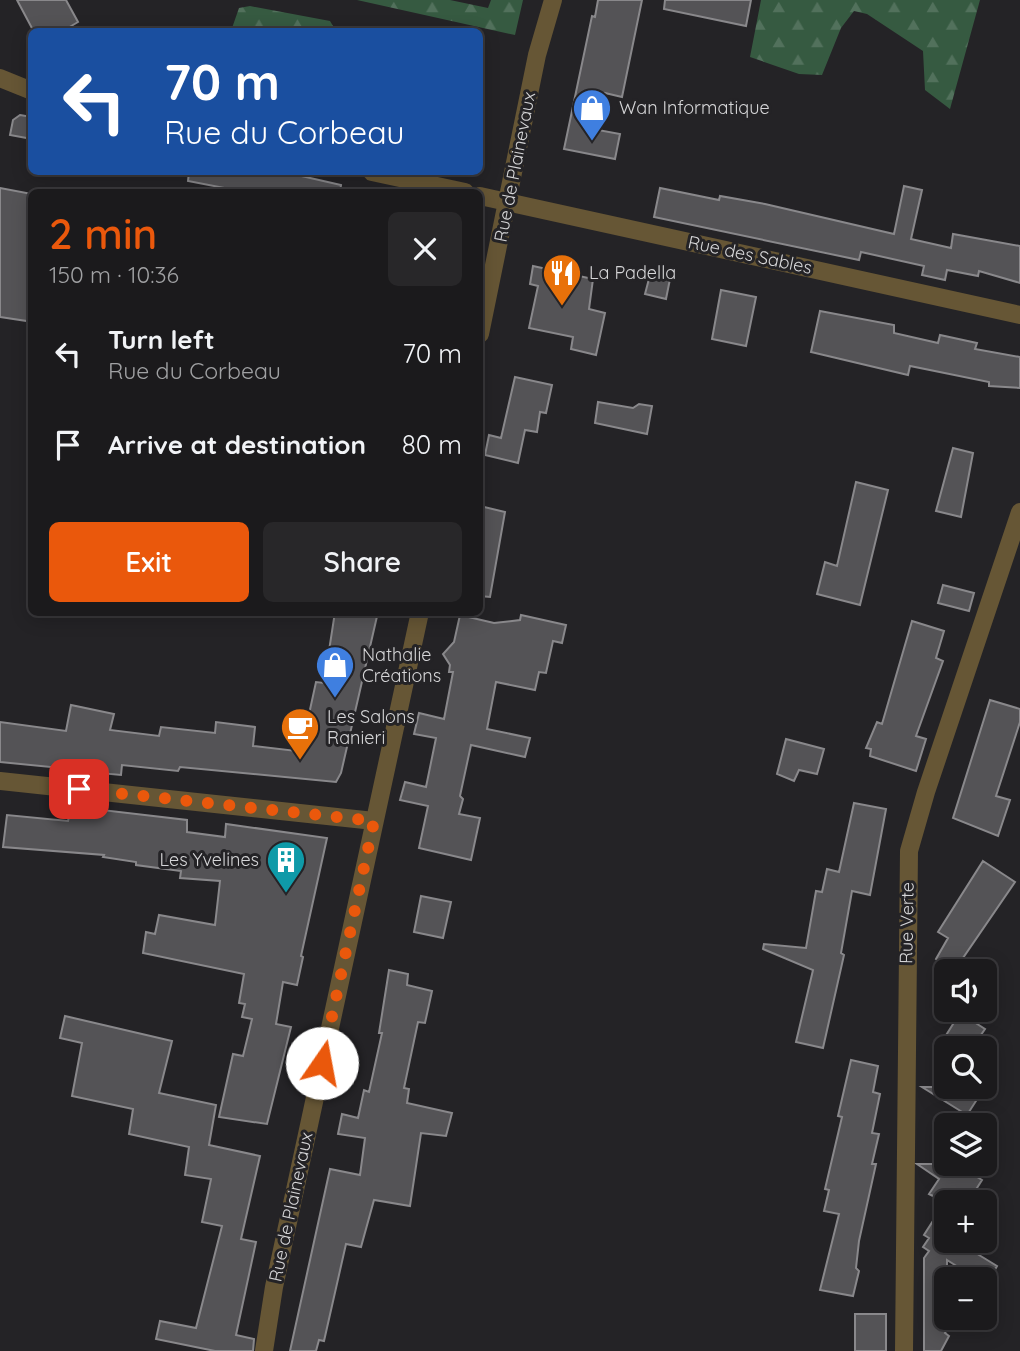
<!DOCTYPE html>
<html lang="en">
<head>
<meta charset="utf-8">
<style>
	:root { --surface:#1b1a1c; --page:#282729; --text:#f1f3f6; --muted:#a0a1a3; --line:#39383b; --accent:#ea580c }
	body { margin:0; font-family:Quicksand,sans-serif; background:var(--page); color:var(--text); height:100vh; display:flex; flex-direction:column; font-size:26px; white-space:nowrap }
	* { box-sizing:border-box; margin:0 }
	p { font-size:23px; color:var(--muted) }
	.icon { flex:none; width:38px; height:38px; fill:none; stroke:currentColor; stroke-width:2; stroke-linecap:round; stroke-linejoin:round }
	.map { position:relative; flex:1; overflow:hidden }
	.details { position:absolute; left:28px; top:189px; width:455px; height:427px; display:flex; flex-direction:column; background:var(--surface); border-radius:10px; box-shadow:0 4px 18px #0003,0 0 0 2px var(--line) }
	.details>* { flex:none }
	.top-card { position:absolute; left:28px; top:28px; width:455px; height:147px; border-radius:10px; box-shadow:0 4px 18px #0003,0 0 0 2px var(--line); background:#1a4fa0; color:#fff; overflow:hidden }
	.buttons { position:absolute; left:934px; top:959px; display:grid; gap:14px }
	.buttons a { display:grid; place-items:center; width:63px; height:63px; border-radius:10px; background:var(--surface); box-shadow:0 4px 18px #0003,0 0 0 2px var(--line); font-size:35px }
	.pin { position:absolute; display:grid; place-items:center; width:60px; height:60px; color:#fff; margin:-30px; border-radius:14px; box-shadow:0 4px 10px #0006 }
	.me { position:absolute; width:77px; margin:-38px; rotate:12deg; stroke-linejoin:round; filter:drop-shadow(0 0 5px #0008) }
	.turn { display:flex; align-items:center; gap:24px; height:147px; padding:0 21px; font-size:32px }
	.turn .icon { width:91px; height:91px; stroke-width:2.5 }
	.turn b { display:block; font-size:49px; line-height:60px }
	.round { display:grid; place-items:center; flex:none; width:74px; height:74px; border-radius:10px; background:var(--page) }
	.headline { display:flex; align-items:center; justify-content:space-between; height:119px; padding:0 21px }
	h1 { font-size:42px; font-weight:600; line-height:52px; color:var(--accent) }
	.primary-button { display:flex; gap:14px; margin-top:auto; padding:14px 21px }
	.primary-button a { flex:1; height:80px; border-radius:10px; background:var(--accent); color:#fff; font-size:28px; font-weight:600; line-height:80px; text-align:center }
	.primary-button a+a { background:var(--page); color:var(--text) }
	ul { padding:0; list-style:none }
	li { display:flex; align-items:center; gap:21px; height:91px; padding:0 21px }
	li div { flex:1 }
	li b { display:block; font-size:26px }
	li em { font-style:normal }
	.map>svg:first-child { display:block }
	.forest { fill:url(#forest-firs) }
	.building { fill:#545356; stroke:#89888b; stroke-width:2 }
	.lines { fill:none; stroke-linecap:round; stroke-linejoin:round }
	.minor { stroke:#665635; stroke-width:18 }
	.tertiary { stroke:#665635; stroke-width:18 }
	.route { stroke:#ea580c; stroke-width:12; stroke-dasharray:0 21.6 }
	.labels { text-anchor:middle; stroke-width:6; stroke-linejoin:round; paint-order:stroke }
	.poi-label { font-size:18px; fill:#d5d5d7; stroke:#242326; text-anchor:start }
	.street-label { font-size:18px; fill:#d5d5d7; stroke:#242326 }
</style>
</head>
<body>
<div class="map">
<svg width="1020" height="1351" viewBox="0 0 1020 1351">
	<defs>
		<pattern id="forest-firs" width="22" height="20" patternUnits="userSpaceOnUse" patternTransform="scale(1.75)"><rect width="22" height="20" fill="#365a41"/><path d="M5 1l3.5 6h-7zM16 11l3.5 6h-7z" fill="#52715c"/></pattern>
	</defs>
	<rect width="100%" height="100%" fill="#242326"/>
	<!-- forest -->
	<path class="forest" d="M 357,0 L 450,0 L 488,8 L 491,0 L 523,0 L 515,35 Z
		M 761,0 L 980,0 L 950,109 L 925,90 L 923,51 L 867,14 L 854,11 L 841,28 L 822,75 L 799,74 L 750,57 Z
		M 250,6 L 330,21 L 336,31 L 231,31 L 239,8 Z"/>
	<!-- building -->
	<path class="building" d="M 17,0 L 66,0 L 78,22 L 61,32 L 34,32 Z
		M 598,0 L 642,0 L 622,97 L 605,93 L 598,130 L 620,134 L 615,159 L 564,149 L 592,16 L 595,17 Z
		M 665,0 L 751,0 L 746,26 L 664,9 Z
		M 20,115 L 32,117 L 32,139 L 10,135 L 13,120 Z
		M 189,172 L 284,172 L 341,185 L 340,192 L 245,192 L 188,181 Z
		M 904,186 L 922,190 L 911,239 L 951,248 L 953,234 L 1020,246 L 1020,283 L 979,271 L 978,276 L 947,270 L 945,280 L 922,275 L 924,266 L 861,252 L 859,260 L 654,217 L 660,188 L 719,200 L 720,196 L 765,204 L 894,234 Z
		M 0,188 L 32,194 L 32,297 L 27,321 L 0,317 Z
		M 533,266 L 593,279 L 589,309 L 605,313 L 596,355 L 571,349 L 573,337 L 529,328 L 538,286 L 530,284 Z
		M 650,275 L 670,279 L 666,299 L 645,294 Z
		M 721,290 L 756,297 L 746,346 L 712,339 Z
		M 820,311 L 894,325 L 894,333 L 938,343 L 940,335 L 977,343 L 975,349 L 1020,357 L 1020,388 L 989,386 L 989,382 L 910,366 L 908,375 L 811,352 Z
		M 515,377 L 552,385 L 546,413 L 540,412 L 537,432 L 525,430 L 518,463 L 485,455 L 489,435 L 501,438 Z
		M 598,402 L 633,408 L 639,404 L 652,406 L 647,434 L 595,423 Z
		M 953,448 L 973,453 L 961,517 L 936,511 Z
		M 856,482 L 888,490 L 860,605 L 817,594 L 825,562 L 837,566 Z
		M 480,506 L 505,512 L 490,597 L 480,596 Z
		M 943,585 L 974,593 L 969,611 L 938,603 Z
		M 335,612 L 378,612 L 341,773 L 336,782 L 180,767 L 178,771 L 122,765 L 121,775 L 100,773 L 99,780 L 79,778 L 82,770 L 0,762 L 0,722 L 66,731 L 71,705 L 114,714 L 110,730 L 159,736 L 161,727 L 215,733 L 216,722 L 255,727 L 253,746 L 296,751 L 302,727 L 306,728 L 316,682 L 324,683 Z
		M 460,615 L 494,623 L 520,620 L 521,615 L 566,625 L 562,643 L 553,641 L 546,673 L 539,672 L 535,690 L 496,682 L 487,729 L 530,738 L 525,757 L 471,745 L 460,796 L 463,799 L 459,814 L 480,818 L 471,860 L 419,848 L 428,806 L 400,800 L 405,782 L 426,787 L 436,738 L 414,734 L 419,713 L 444,719 L 453,672 L 449,672 L 450,665 L 443,654 L 454,642 Z
		M 912,621 L 944,631 L 936,658 L 943,661 L 916,736 L 926,739 L 916,771 L 870,756 L 871,749 L 866,748 L 877,722 L 882,724 Z
		M 990,700 L 1020,709 L 1020,722 L 996,796 L 1010,800 L 998,836 L 953,818 Z
		M 786,739 L 824,749 L 817,774 L 799,770 L 794,781 L 777,774 Z
		M 73,800 L 94,803 L 93,809 L 187,820 L 187,832 L 225,837 L 226,824 L 327,838 L 301,956 L 303,957 L 297,985 L 283,982 L 276,1024 L 291,1027 L 267,1124 L 219,1117 L 233,1054 L 243,1056 L 252,1019 L 242,1017 L 245,1004 L 239,1003 L 244,974 L 143,953 L 146,932 L 155,934 L 159,915 L 215,925 L 220,881 L 180,878 L 181,871 L 136,865 L 136,862 L 103,857 L 104,855 L 3,847 L 7,815 L 68,821 Z
		M 854,803 L 886,809 L 870,895 L 852,891 L 841,953 L 844,955 L 823,1048 L 796,1042 L 813,970 L 763,949 L 764,944 L 806,948 L 816,891 L 822,892 L 827,869 L 839,872 Z
		M 983,861 L 1015,882 L 954,971 L 936,959 L 948,938 L 938,932 Z
		M 421,896 L 451,902 L 443,938 L 414,932 Z
		M 389,970 L 408,974 L 407,985 L 432,991 L 425,1023 L 418,1022 L 404,1088 L 409,1089 L 407,1103 L 452,1113 L 446,1136 L 421,1133 L 410,1206 L 374,1200 L 361,1247 L 346,1244 L 324,1341 L 319,1340 L 316,1351 L 290,1351 L 330,1169 L 360,1175 L 365,1138 L 338,1134 L 342,1114 L 358,1118 L 364,1090 L 369,1092 L 382,1033 L 379,1033 Z
		M 960,1013 L 985,1029 L 972,1048 L 938,1048 Z
		M 65,1016 L 172,1041 L 159,1093 L 216,1105 L 209,1145 L 260,1156 L 241,1239 L 256,1242 L 236,1335 L 254,1339 L 253,1351 L 215,1351 L 156,1339 L 160,1321 L 196,1328 L 222,1226 L 202,1222 L 211,1179 L 185,1175 L 189,1147 L 129,1134 L 133,1109 L 72,1096 L 82,1043 L 60,1038 Z
		M 851,1060 L 878,1066 L 873,1092 L 880,1094 L 872,1133 L 879,1134 L 872,1164 L 876,1164 L 859,1241 L 856,1268 L 859,1271 L 853,1296 L 820,1290 L 839,1214 L 824,1211 L 829,1190 L 825,1189 L 842,1117 L 838,1116 Z
		M 922,1087 L 985,1087 L 967,1115 Z
		M 917,1164 L 956,1164 L 982,1180 L 968,1202 L 947,1202 L 947,1241 L 956,1241 L 997,1266 L 986,1285 L 985,1279 L 977,1279 L 947,1260 L 947,1318 L 953,1319 L 945,1333 L 949,1336 L 941,1351 L 924,1351 L 924,1258 L 929,1251 L 923,1247 L 929,1238 L 924,1235 L 945,1202 L 929,1194 L 939,1179 Z
		M 855,1314 L 886,1314 L 886,1351 L 855,1351 Z"/>
	<g class="lines">
		<!-- minor -->
		<path class="minor" d="M 0,78 L 32,91
			M 372,172 L 465,192
			M 480,196 L 1020,315
			M 0,781 L 374,821
			M 904,1351 L 909,851 L 926,792 L 1020,512"/>
		<!-- tertiary -->
		<path class="tertiary" d="M 480,334 L 537,55 L 553,0
			M 264,1351 L 274,1287 L 420,612"/>
	</g>
	<g class="lines">
		<!-- route -->
		<path class="route" d="M 79,789 L 374,821 L 322,1063"/>
	</g>
	<!-- icons -->
	<defs>
		<g id="shop-pin" transform="scale(2.0125)"><path d="M0 17L-7.5 6A9.5 9.5 0 1 1 7.5 6Z" fill="#3f7fe0" stroke="#242326"/><path d="M-5-2.5h2.3a2.7 3.5 0 0 1 5.4 0H5L5.5 6h-11ZM-1.5-2.5h3a1.5 2.3 0 0 0-3 0Z" fill="#fff"/></g>
		<g id="restaurant-pin" transform="scale(2.0125)"><path d="M0 17L-7.5 6A9.5 9.5 0 1 1 7.5 6Z" fill="#e8710a" stroke="#242326"/><path d="M-5-6h1v4h1v-4h1v4h1v-4h1v5L-1.5 .5V6h-2V.5L-5-1ZM5-6V6H3V1.5H1.5Q1.5-4 5-6Z" fill="#fff"/></g>
		<g id="cafe-pin" transform="scale(2.0125)"><path d="M0 17L-7.5 6A9.5 9.5 0 1 1 7.5 6Z" fill="#e8710a" stroke="#242326"/><path d="M-5.5-4.5H6V0H3Q3 3.5 0 3.5H-2.5Q-5.5 3.5-5.5 0ZM3-3.2v2h1.7v-2ZM-6 4.5H4V6H-6Z" fill="#fff"/></g>
		<g id="building-pin" transform="scale(2.0125)"><path d="M0 17L-7.5 6A9.5 9.5 0 1 1 7.5 6Z" fill="#0f9aa8" stroke="#242326"/><path d="M-4-6H4V6H1V3H-1V6H-4ZM-2.5-4.3h1.7v1.8h-1.7ZM.8-4.3h1.7v1.8H.8ZM-2.5-1h1.7V.8h-1.7ZM.8-1h1.7V.8H.8Z" fill="#fff"/></g>
	</defs>
	<g fill-rule="evenodd">
		<use href="#shop-pin" x="592" y="108"/>
		<use href="#restaurant-pin" x="562" y="273"/>
		<use href="#shop-pin" x="335" y="665"/>
		<use href="#cafe-pin" x="300" y="727"/>
		<use href="#building-pin" x="286" y="860"/>
	</g>
	<g class="labels">
		<!-- poi labels -->
		<g class="poi-label">
			<text x="619" y="114">Wan Informatique</text>
			<text x="589" y="279">La Padella</text>
			<text x="362" y="661">Nathalie<tspan x="362" dy="21">Créations</tspan></text>
			<text x="327" y="723">Les Salons<tspan x="327" dy="21">Ranieri</tspan></text>
			<text x="259" y="866" text-anchor="end">Les Yvelines</text>
		</g>
		<!-- street labels -->
		<g class="street-label">
			<text transform="translate(515 167) rotate(-79)" y="6">Rue de Plainevaux</text>
			<text transform="translate(750 255) rotate(12)" y="6">Rue des Sables</text>
			<text transform="translate(907 923) rotate(-89)" y="6">Rue Verte</text>
			<text transform="translate(291 1207) rotate(-78)" y="6">Rue de Plainevaux</text>
		</g>
	</g>
</svg>
<div class="buttons">
<a><svg class="icon" aria-label="sound" viewBox="0 0 24 24"><path d="M4 9h4l5-4v14l-5-4H4zM17 9q2 3 0 6"/></svg></a>
<a><svg class="icon" aria-label="search" viewBox="0 0 24 24"><circle cx="10" cy="10" r="6"/><path d="M15 15l6 6"/></svg></a>
<a><svg class="icon" aria-label="layers" viewBox="0 0 24 24"><path d="M12 4l9 5-9 5-9-5zM3 14l9 5 9-5"/></svg></a>
<a>+</a>
<a>−</a>
</div>
<div class="pin" style="left:79px;top:789px;background:#d93025"><svg class="icon" aria-label="arrive" viewBox="0 0 24 24"><path d="M6 21V4h12l-3 4 3 4H6"/></svg></div>
<svg class="me" style="left:322px;top:1063px" viewBox="-20 -20 40 40"><circle r="19" fill="#fff"/><path d="M0-13L10 11 0 6-10 11z" fill="#ea580c"/></svg>
<div class="top-card">
<div class="turn"><svg class="icon" aria-label="left" viewBox="0 0 24 24"><path d="M17 20v-9H6M10 6l-5 5 5 5"/></svg><div><b>70 m</b>Rue du Corbeau</div></div>
</div>
<section class="details">
<div class="headline"><div><h1>2 min</h1><p>150 m · 10:36</p></div><a class="round"><svg class="icon" aria-label="close" viewBox="0 0 24 24"><path d="M6 6l12 12M18 6L6 18"/></svg></a></div>
<ul>
<li><svg class="icon" aria-label="left" viewBox="0 0 24 24"><path d="M17 20v-9H6M10 6l-5 5 5 5"/></svg><div><b>Turn left</b><p>Rue du Corbeau</p></div><em>70 m</em></li>
<li><svg class="icon" aria-label="arrive" viewBox="0 0 24 24"><path d="M6 21V4h12l-3 4 3 4H6"/></svg><div><b>Arrive at destination</b></div><em>80 m</em></li>
</ul>
<div class="primary-button"><a>Exit</a><a>Share</a></div>
</section>
</div>
</body>
</html>
